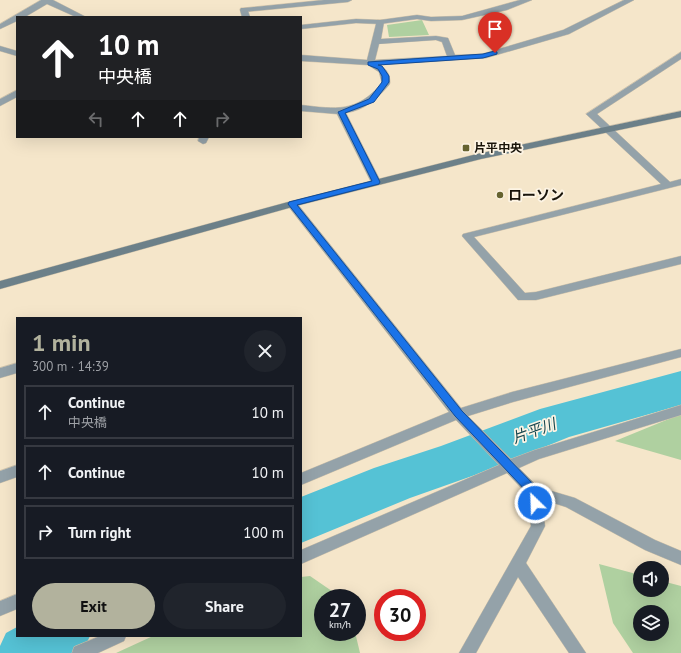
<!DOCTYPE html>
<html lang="en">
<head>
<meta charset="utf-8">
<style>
	:root { --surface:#171b24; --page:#20242c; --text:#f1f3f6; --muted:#9ea1a6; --line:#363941; --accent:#b2b29d }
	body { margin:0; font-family:"PT Sans","Noto Sans JP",sans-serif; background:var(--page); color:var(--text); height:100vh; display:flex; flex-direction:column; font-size:15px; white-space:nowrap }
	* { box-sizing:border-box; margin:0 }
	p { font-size:13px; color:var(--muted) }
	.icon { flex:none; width:22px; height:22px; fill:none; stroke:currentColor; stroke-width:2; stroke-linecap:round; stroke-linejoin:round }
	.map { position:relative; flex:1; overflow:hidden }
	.side { position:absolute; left:16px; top:317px; width:286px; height:320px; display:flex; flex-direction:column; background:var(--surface); border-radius:0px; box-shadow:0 4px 16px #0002 }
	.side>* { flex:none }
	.hud { position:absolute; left:16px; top:16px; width:286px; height:122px; border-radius:0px; box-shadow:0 4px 16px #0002; background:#202124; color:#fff; overflow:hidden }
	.fabs { position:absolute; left:633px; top:561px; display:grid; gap:8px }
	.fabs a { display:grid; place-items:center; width:36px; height:36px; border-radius:50%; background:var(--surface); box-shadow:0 4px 16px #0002; font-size:20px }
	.speed { position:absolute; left:314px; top:589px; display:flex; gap:8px; font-size:20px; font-weight:700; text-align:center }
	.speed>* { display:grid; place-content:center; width:52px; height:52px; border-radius:50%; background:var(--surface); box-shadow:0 4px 16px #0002; line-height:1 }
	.speed small { font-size:10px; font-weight:400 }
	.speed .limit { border:6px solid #d22; background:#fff; color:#111 }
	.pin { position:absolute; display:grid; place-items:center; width:34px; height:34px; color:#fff; margin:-41px -17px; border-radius:50% 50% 50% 0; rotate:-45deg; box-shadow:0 0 4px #0007 }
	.pin .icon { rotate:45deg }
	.me { position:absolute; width:44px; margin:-22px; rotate:336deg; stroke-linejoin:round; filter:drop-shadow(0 0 3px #0008) }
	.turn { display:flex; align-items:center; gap:14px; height:84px; padding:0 16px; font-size:18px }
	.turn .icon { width:52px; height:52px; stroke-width:2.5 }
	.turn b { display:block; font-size:28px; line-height:34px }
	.lanes { display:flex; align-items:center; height:38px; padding:0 16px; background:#0003; justify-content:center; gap:20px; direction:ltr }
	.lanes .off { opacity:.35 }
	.round { display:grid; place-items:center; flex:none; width:42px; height:42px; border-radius:21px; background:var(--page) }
	.headline { display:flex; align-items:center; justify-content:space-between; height:68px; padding:0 16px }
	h1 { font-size:24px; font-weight:700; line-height:30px; color:var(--accent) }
	.action { display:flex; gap:8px; margin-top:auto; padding:8px 16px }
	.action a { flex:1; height:46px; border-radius:24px; background:var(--accent); color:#111; font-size:16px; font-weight:700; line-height:46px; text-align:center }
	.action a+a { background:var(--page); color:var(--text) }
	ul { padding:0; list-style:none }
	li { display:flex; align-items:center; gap:12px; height:54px; margin:0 8px 6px; padding:0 8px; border:2px solid var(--line); border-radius:0px }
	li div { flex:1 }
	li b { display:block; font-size:15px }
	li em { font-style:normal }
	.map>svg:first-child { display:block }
	.green { fill:#afd0a0; fill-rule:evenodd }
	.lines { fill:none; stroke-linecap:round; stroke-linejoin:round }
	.river { fill:#55c2d5; fill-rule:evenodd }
	.service-casing { stroke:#d2c4ab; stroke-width:1 }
	.minor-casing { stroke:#d2c4ab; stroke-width:1 }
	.secondary-casing { stroke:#d2c4ab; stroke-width:1 }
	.service { fill:#94a2a9; fill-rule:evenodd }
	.minor { fill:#94a2a9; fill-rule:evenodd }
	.secondary { fill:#6c8089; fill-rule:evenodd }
	.route { fill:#1a73e8; stroke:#114b97 }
	.poi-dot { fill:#666330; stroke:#fdf4e4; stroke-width:1.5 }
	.labels { text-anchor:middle; stroke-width:3.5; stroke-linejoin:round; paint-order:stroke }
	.far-poi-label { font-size:12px; font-weight:bold; fill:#19140a; stroke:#fdf4e4; text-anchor:start }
	.poi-label { font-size:14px; font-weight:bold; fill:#19140a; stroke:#fdf4e4; text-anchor:start }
	.water-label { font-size:15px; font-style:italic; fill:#16474f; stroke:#fdf4e4 }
</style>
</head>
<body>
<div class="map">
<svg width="681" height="653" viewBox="0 0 681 653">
	<rect width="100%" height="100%" fill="#f5e6ca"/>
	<!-- green -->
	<path class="green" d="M 422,20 L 429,35 L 389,37 L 387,25 Z
		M 681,414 L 681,460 L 615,441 Z
		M 599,564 L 640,575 L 640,590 L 662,590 L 662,581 L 681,586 L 681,653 L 633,653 L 613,623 ZM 640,612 L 662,612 L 662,634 L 640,634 Z
		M 310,576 L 342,598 L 323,598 L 323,632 L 355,632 L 360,653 L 116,653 L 153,636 L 301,636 L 301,577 Z"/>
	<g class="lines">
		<!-- river -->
		<path class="river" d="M 681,371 L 681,405 L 569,437 L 475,475 L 410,498 L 301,543 L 301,497 L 374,468 L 441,446 L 540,409 Z
			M 17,627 L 17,636 L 90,636 L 82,653 L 0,653 L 0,646 L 6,633 Z"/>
		<!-- service casing -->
		<g class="service-casing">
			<path id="service" d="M 520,0 L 532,0 L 507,10 L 462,20 L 431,21 L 417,19 L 380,24 L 356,23 L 301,29 L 301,25 L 356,19 L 380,20 L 417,15 L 431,17 L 462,16 Z
				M 241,8 L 247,8 L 250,17 L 242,17 L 240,10 Z
				M 199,137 L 209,137 L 206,143 L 203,144 L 198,141 Z"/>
		</g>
		<!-- minor casing -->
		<g class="minor-casing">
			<path id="minor" d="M 41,0 L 53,0 L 86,17 L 76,17 L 47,4 L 25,17 L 17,17 L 17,21 L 0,29 L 0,24 Z
				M 324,0 L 352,0 L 348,2 L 244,12 L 240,10 L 244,8 Z
				M 624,0 L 634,0 L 569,34 L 486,58 L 380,65 C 387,69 390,75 390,83 L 389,85 C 377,99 365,110 346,113 L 381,182 L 380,184 L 372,184 L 337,114 L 301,111 L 301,105 C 337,109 356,113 382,83 L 379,72 L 368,65 L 301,61 L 301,55 L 367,60 L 377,20 L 383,20 L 384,22 L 381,39 L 436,36 L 448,38 L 455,55 L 482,54 L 563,30 ZM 436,40 L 442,42 L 447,56 L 375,60 L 379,44 Z
				M 0,46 L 17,51 L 17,56 L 0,51 Z
				M 681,52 L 681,59 L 597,114 L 670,182 L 681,179 L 681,185 L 474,237 L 525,293 L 536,292 L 681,256 L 681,264 L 536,300 L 518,300 L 462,236 L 463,234 L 661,184 L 586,114 Z
				M 17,90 L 17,97 L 0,106 L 0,99 Z
				M 292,201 L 296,202 L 461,408 L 512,392 L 681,349 L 681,357 L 513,402 L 468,416 L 511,459 L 535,450 L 681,405 L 681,415 L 539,459 L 519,468 L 538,487 L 575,498 L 655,540 L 681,551 L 681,565 L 645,550 L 566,507 L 541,499 L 545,526 L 526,563 L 586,653 L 569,653 L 518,577 L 476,653 L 459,653 L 531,526 L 526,493 L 507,473 L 301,564 L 301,550 L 499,465 L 456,420 L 301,485 L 301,473 L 449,412 L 288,206 L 287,204 Z
				M 17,363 L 17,373 L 0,378 L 0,368 Z
				M 17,465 L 17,477 L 0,483 L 0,471 Z
				M 17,594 L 17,609 L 0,616 L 0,601 Z
				M 100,636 L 126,636 L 124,641 L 98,653 L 72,653 L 74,647 Z"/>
		</g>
		<!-- secondary casing -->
		<g class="secondary-casing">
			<path id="secondary" d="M 681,111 L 681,117 L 481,159 L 296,206 L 0,289 L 0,281 L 288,202 L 477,154 Z"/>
		</g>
		<!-- service -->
		<use href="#service" class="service"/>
		<!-- minor -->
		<use href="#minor" class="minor"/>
		<!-- secondary -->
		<use href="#secondary" class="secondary"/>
	</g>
	<!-- route -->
	<path class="route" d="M 495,51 L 497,52 L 497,54 L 483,58 L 378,65 L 382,66 L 389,76 L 389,82 L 374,102 L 345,113 L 380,182 L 379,184 L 297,205 L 462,411 L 537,488 L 540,503 L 538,506 L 535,507 L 531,506 L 528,493 L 455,416 L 288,204 L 289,202 L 372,181 L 338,112 L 369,99 L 382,82 L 382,76 L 378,69 L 368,65 L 368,62 L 483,54 Z"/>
	<!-- markers -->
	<g class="poi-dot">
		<rect x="462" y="144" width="8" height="8" rx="2"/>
		<circle cx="500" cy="195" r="4"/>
	</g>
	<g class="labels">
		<!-- far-poi labels -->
		<g class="far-poi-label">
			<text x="474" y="152">片平中央</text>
		</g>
		<!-- poi labels -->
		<g class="poi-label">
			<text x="508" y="200">ローソン</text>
		</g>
		<!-- water labels -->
		<g class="water-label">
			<text transform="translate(534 431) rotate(-20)" y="5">片平川</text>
		</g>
	</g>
</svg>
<div class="fabs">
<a><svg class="icon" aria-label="sound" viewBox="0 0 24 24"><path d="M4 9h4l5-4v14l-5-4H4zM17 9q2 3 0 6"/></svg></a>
<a><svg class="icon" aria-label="layers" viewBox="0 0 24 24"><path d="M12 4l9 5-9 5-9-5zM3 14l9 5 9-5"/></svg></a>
</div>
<div class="speed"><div>27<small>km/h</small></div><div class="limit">30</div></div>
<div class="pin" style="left:495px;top:53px;background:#d93025"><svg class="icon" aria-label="arrive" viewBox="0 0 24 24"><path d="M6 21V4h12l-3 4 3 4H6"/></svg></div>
<svg class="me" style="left:535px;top:503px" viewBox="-20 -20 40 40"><circle r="17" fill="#1a73e8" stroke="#fff" stroke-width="3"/><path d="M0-11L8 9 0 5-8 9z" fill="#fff"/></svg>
<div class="hud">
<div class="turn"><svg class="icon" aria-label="ahead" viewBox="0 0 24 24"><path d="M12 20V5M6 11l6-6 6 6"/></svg><div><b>10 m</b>中央橋</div></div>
<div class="lanes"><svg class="icon off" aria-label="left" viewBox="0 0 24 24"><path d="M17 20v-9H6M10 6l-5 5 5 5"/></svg><svg class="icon" aria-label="ahead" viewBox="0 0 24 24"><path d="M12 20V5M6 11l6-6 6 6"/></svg><svg class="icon" aria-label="ahead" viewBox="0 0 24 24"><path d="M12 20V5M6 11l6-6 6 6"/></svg><svg class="icon off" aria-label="right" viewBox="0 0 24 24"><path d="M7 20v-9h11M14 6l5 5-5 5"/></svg></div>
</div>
<section class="side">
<div class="headline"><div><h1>1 min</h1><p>300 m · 14:39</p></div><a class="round"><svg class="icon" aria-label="close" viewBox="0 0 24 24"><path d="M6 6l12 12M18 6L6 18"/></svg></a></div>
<ul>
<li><svg class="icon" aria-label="ahead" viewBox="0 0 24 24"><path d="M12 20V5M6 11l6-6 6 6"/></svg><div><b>Continue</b><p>中央橋</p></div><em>10 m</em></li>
<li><svg class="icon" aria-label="ahead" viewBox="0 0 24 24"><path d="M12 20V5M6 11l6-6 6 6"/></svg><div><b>Continue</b></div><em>10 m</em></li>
<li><svg class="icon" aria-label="right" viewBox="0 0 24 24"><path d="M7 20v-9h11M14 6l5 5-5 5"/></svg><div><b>Turn right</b></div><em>100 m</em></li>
</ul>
<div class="action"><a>Exit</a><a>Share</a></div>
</section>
</div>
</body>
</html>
